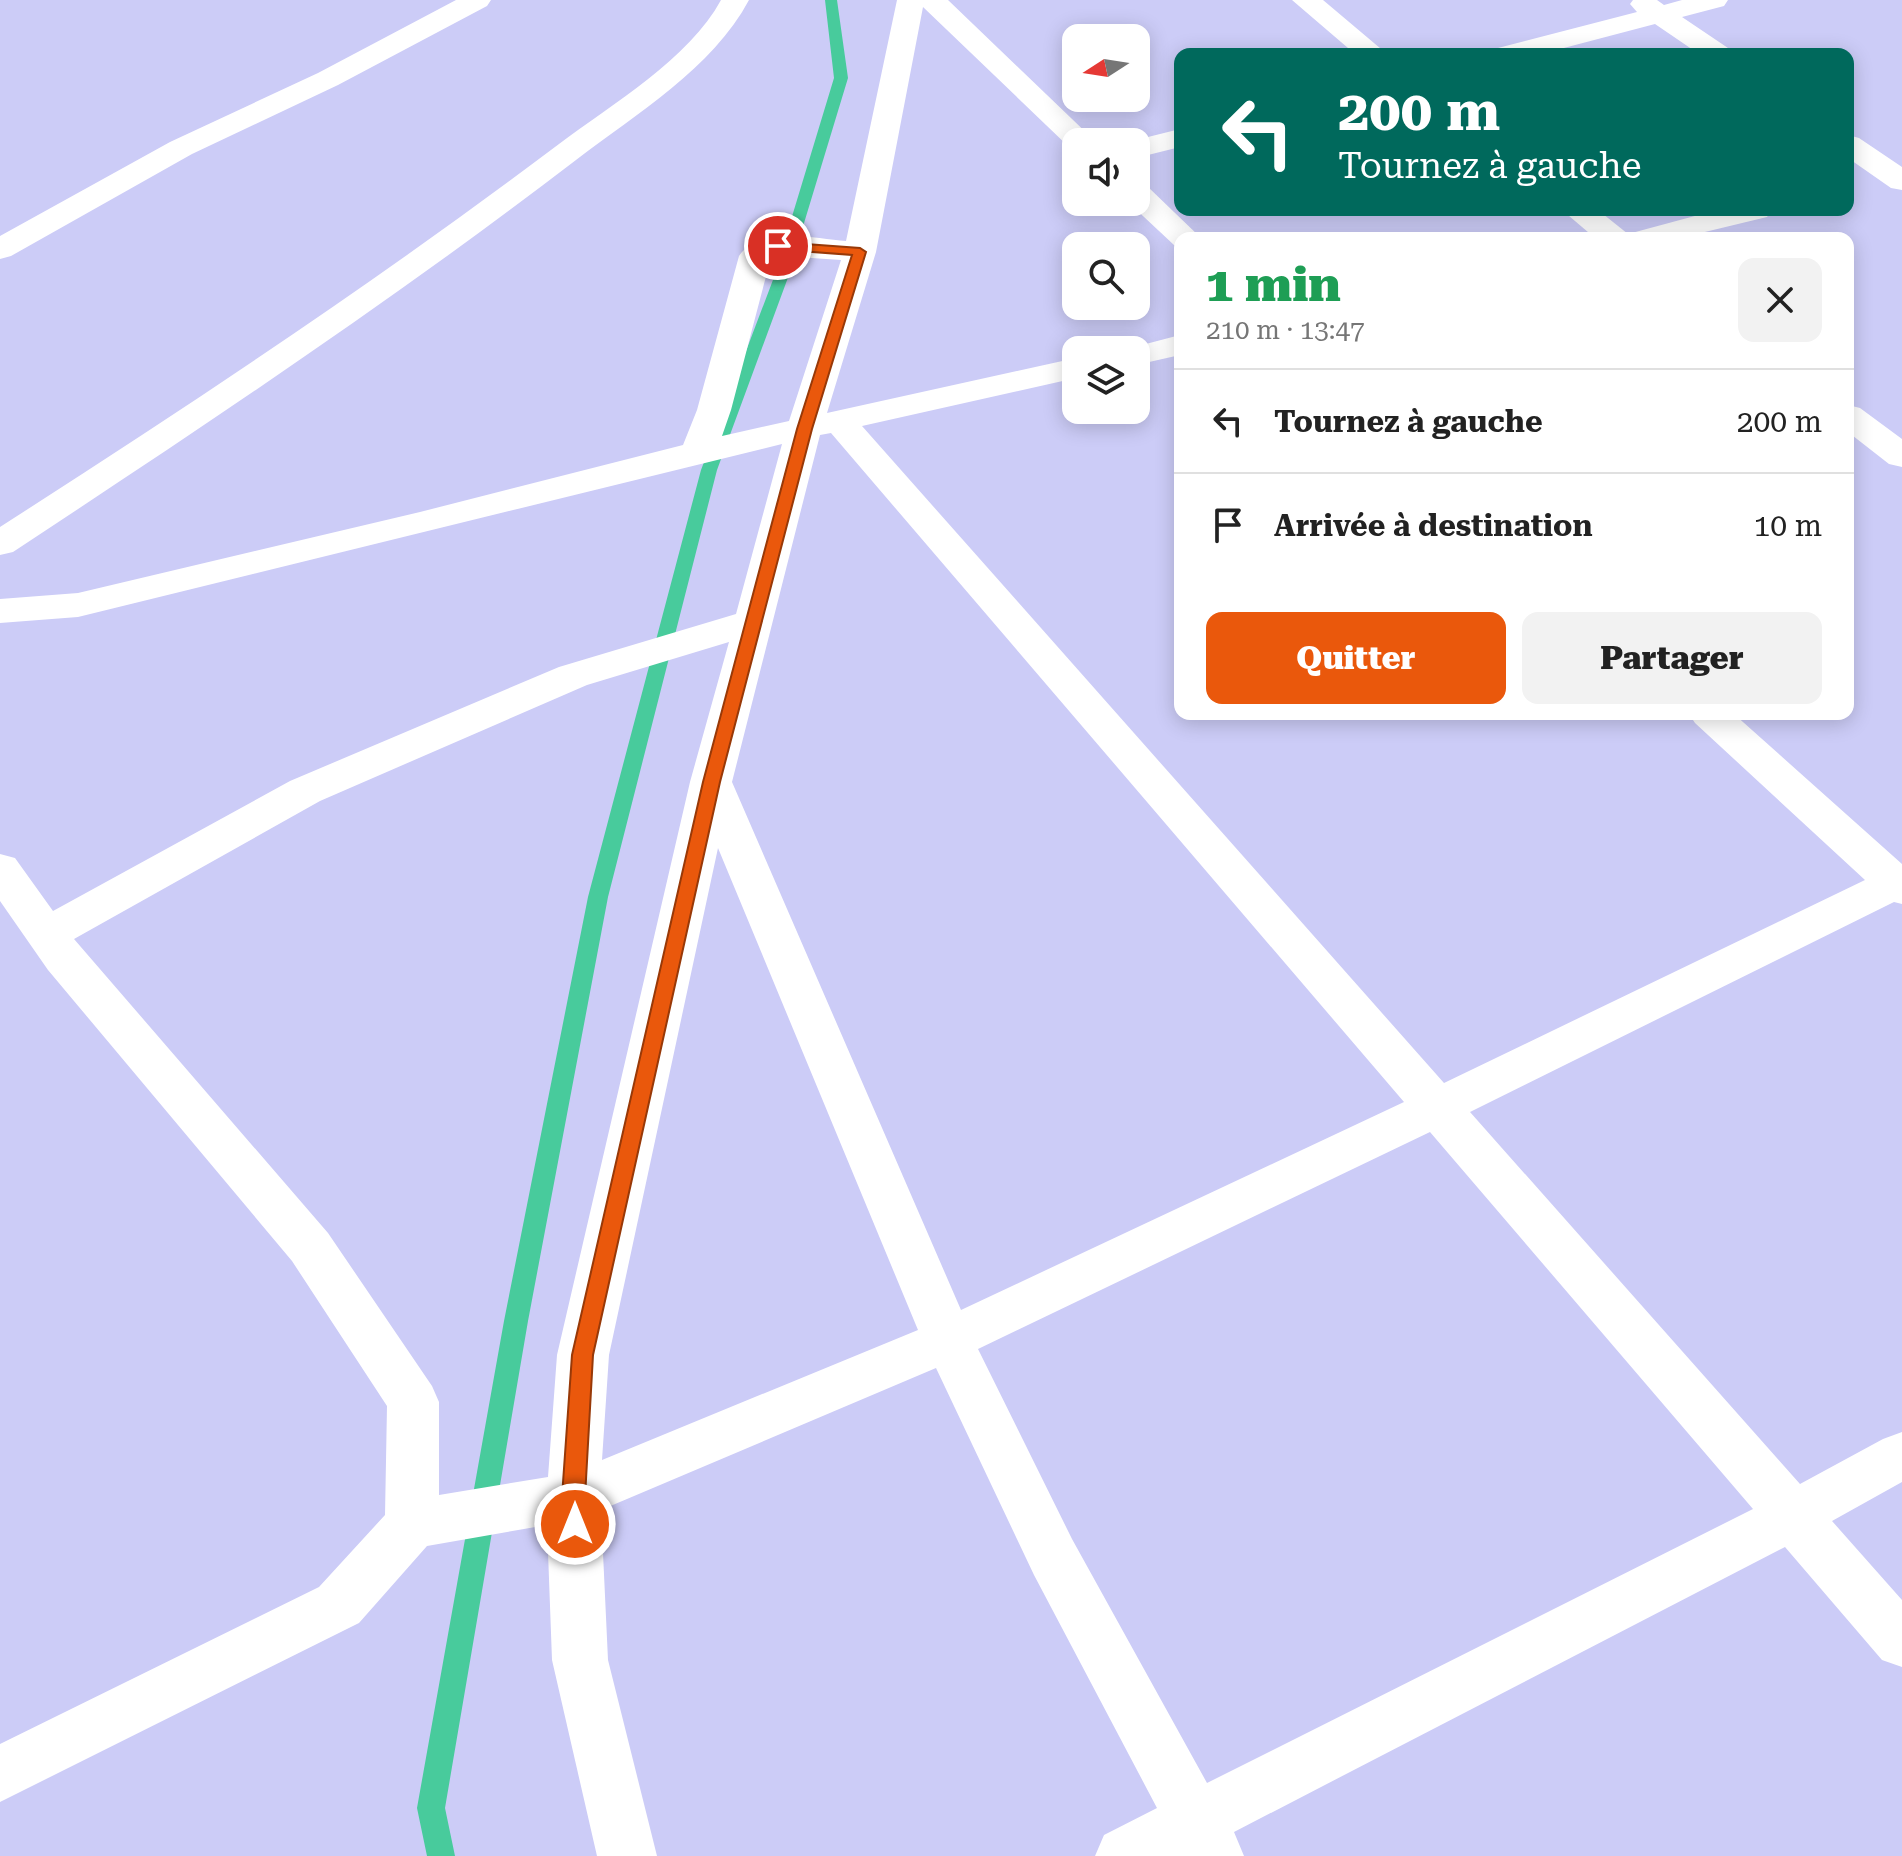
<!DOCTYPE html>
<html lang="fr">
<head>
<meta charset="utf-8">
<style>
	:root { --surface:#fff; --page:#f2f2f2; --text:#222; --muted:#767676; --line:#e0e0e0; --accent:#ea580c }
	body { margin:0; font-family:"Roboto Serif",serif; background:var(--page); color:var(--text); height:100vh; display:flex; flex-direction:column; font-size:30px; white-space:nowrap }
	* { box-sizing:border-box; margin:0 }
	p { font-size:26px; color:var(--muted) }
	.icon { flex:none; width:44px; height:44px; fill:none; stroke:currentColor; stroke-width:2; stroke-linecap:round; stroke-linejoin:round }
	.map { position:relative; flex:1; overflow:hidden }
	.drawer { position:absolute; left:1174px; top:232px; width:680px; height:488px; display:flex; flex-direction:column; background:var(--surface); border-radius:16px; box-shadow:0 4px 20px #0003 }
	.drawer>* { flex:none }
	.banner { position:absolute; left:1174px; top:48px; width:680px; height:168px; border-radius:16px; box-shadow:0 4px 20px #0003; background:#00695c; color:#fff; overflow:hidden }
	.needle { width:52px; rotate:258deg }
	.buttons { position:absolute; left:1062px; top:24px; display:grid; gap:16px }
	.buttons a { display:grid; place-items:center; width:88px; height:88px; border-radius:16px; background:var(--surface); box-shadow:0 4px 20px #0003; font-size:40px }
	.pin { position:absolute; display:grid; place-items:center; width:68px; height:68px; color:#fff; margin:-34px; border:4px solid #fff; border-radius:50%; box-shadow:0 2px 8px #0007 }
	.me { position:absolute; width:88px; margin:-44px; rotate:0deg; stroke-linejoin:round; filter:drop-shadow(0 0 6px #0008) }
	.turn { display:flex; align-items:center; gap:28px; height:168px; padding:0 32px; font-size:36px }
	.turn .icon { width:104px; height:104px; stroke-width:2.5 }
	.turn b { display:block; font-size:56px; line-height:68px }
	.round { display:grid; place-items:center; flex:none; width:84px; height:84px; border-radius:16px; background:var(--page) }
	.overview { display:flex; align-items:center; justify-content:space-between; height:136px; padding:0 32px }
	h1 { font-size:48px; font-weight:800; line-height:60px; color:#1e9e55 }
	.cta { display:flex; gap:16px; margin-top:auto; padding:16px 32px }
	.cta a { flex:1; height:92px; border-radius:16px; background:var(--accent); color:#fff; font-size:32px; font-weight:800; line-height:92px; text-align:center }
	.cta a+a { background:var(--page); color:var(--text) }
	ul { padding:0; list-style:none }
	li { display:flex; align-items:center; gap:24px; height:104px; padding:0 32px; border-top:2px solid var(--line) }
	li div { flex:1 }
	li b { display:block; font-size:30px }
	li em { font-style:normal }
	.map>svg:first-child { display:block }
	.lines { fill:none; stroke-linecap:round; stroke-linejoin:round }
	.stream { fill:#48cb9c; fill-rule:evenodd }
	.minor { fill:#fff; fill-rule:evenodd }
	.route { fill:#ea580c; stroke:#983908; stroke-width:2 }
</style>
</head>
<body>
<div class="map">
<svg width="1902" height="1856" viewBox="0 0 1902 1856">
	<rect width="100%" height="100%" fill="#ccccf7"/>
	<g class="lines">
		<!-- stream -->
		<path class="stream" d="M 825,0 L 837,0 L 848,78 L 801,233 L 794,237 L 787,233 L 834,78 Z
			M 786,260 L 793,264 L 717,470 L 608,897 L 528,1321 L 445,1808 L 455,1856 L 427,1856 L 417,1808 L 504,1321 L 588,897 L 701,470 L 779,264 Z"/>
		<!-- minor -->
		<path class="minor" d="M 456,0 L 491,0 L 487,6 L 338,85 L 192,154 L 11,256 L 0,259 L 0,236 L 170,142 L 318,73 Z
			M 721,0 L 749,0 C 712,69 637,113 576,160 C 395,299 204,426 13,552 L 0,555 L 0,527 C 190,405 379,280 559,144 C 612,104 689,59 721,0 Z
			M 897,0 L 948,0 L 1096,142 L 1076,142 L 1076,150 L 1070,148 L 923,7 L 876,252 L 827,413 L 1076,358 L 1076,378 L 862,426 L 1444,1083 L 1865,880 L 1695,723 L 1689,714 L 1734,714 L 1902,864 L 1902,904 L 1894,902 L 1470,1112 L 1800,1484 L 1883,1439 L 1902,1432 L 1902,1482 L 1832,1521 L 1902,1600 L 1902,1667 L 1882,1660 L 1785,1547 L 1234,1832 L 1244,1856 L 1095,1856 L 1104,1835 L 1157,1808 L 1034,1575 L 936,1368 L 601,1510 L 608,1660 L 657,1856 L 597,1856 L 552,1660 L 547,1525 L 427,1546 L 359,1623 L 0,1802 L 0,1744 L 319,1587 L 385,1515 L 387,1406 L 292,1261 L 48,970 L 0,901 L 0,854 L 15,858 L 53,911 L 290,781 L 559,667 L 736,614 L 782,444 L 78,617 L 0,623 L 0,599 L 78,593 L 420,512 L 683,445 L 697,410 L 739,256 C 760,225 815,239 846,241 ZM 782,256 L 841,260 L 789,421 L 722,436 L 731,410 L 770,261 ZM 831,433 L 1404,1102 L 961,1310 L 732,782 L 820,435 ZM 729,642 L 690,782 L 557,1355 L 548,1477 L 439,1495 L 439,1402 L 432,1386 L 328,1233 L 74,939 L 320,801 L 587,685 ZM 718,848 L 918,1330 L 602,1460 L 609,1355 ZM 1430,1132 L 1753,1509 L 1207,1783 L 1072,1539 L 978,1349 Z
			M 1292,0 L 1323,0 L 1387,54 L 1355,54 Z
			M 1633,0 L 1657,0 L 1664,5 L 1682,0 L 1728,0 L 1724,6 L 1682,17 L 1728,48 L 1732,54 L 1699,54 L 1655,24 L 1541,54 L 1494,54 L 1498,48 L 1637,12 L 1630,4 Z
			M 1180,129 L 1180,147 L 1136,158 L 1136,142 L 1128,142 Z
			M 1848,135 L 1859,138 L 1902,167 L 1902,190 L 1891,188 L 1848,158 Z
			M 1136,184 L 1147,186 L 1201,238 L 1180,238 L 1180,246 L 1174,245 L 1128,202 L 1136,202 Z
			M 1562,210 L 1598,210 L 1628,234 L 1717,210 L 1772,210 L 1767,217 L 1680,238 L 1595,238 Z
			M 1180,335 L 1180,355 L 1136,365 L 1136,350 L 1123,350 Z
			M 1848,405 L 1860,408 L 1902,439 L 1902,467 L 1889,464 L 1848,432 Z"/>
	</g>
	<!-- route -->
	<path class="route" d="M 778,242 L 860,248 L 866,252 L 812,429 L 720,782 L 593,1355 L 585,1497 L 586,1524 L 583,1531 L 575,1534 L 567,1531 L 562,1497 L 572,1355 L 703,782 L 797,429 L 852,255 L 773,249 L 773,243 Z"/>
</svg>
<div class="buttons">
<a><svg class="needle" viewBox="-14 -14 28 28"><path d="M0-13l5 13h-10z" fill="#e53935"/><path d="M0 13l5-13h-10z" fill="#767676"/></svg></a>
<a><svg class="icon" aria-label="sound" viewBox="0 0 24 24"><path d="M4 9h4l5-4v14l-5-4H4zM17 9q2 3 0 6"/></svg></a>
<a><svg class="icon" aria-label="search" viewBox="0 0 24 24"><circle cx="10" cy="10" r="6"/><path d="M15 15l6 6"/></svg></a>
<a><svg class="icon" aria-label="layers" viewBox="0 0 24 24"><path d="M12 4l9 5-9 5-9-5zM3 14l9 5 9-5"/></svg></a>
</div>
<div class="pin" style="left:778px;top:246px;background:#d93025"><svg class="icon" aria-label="arrive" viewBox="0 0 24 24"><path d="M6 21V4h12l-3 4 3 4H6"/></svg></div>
<svg class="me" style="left:575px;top:1524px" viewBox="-20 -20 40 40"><circle r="17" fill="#ea580c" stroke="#fff" stroke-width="3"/><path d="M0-11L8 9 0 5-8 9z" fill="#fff"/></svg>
<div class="banner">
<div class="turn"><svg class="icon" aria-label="left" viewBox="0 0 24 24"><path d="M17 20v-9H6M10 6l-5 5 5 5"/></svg><div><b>200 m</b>Tournez à gauche</div></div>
</div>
<section class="drawer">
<div class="overview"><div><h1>1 min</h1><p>210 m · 13:47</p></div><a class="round"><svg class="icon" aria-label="close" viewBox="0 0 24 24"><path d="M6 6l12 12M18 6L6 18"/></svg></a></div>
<ul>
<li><svg class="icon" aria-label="left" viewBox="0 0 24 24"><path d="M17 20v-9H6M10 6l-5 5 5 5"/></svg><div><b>Tournez à gauche</b></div><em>200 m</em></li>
<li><svg class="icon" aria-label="arrive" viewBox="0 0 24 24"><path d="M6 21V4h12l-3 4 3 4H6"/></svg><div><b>Arrivée à destination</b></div><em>10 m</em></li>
</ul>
<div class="cta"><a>Quitter</a><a>Partager</a></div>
</section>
</div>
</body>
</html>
